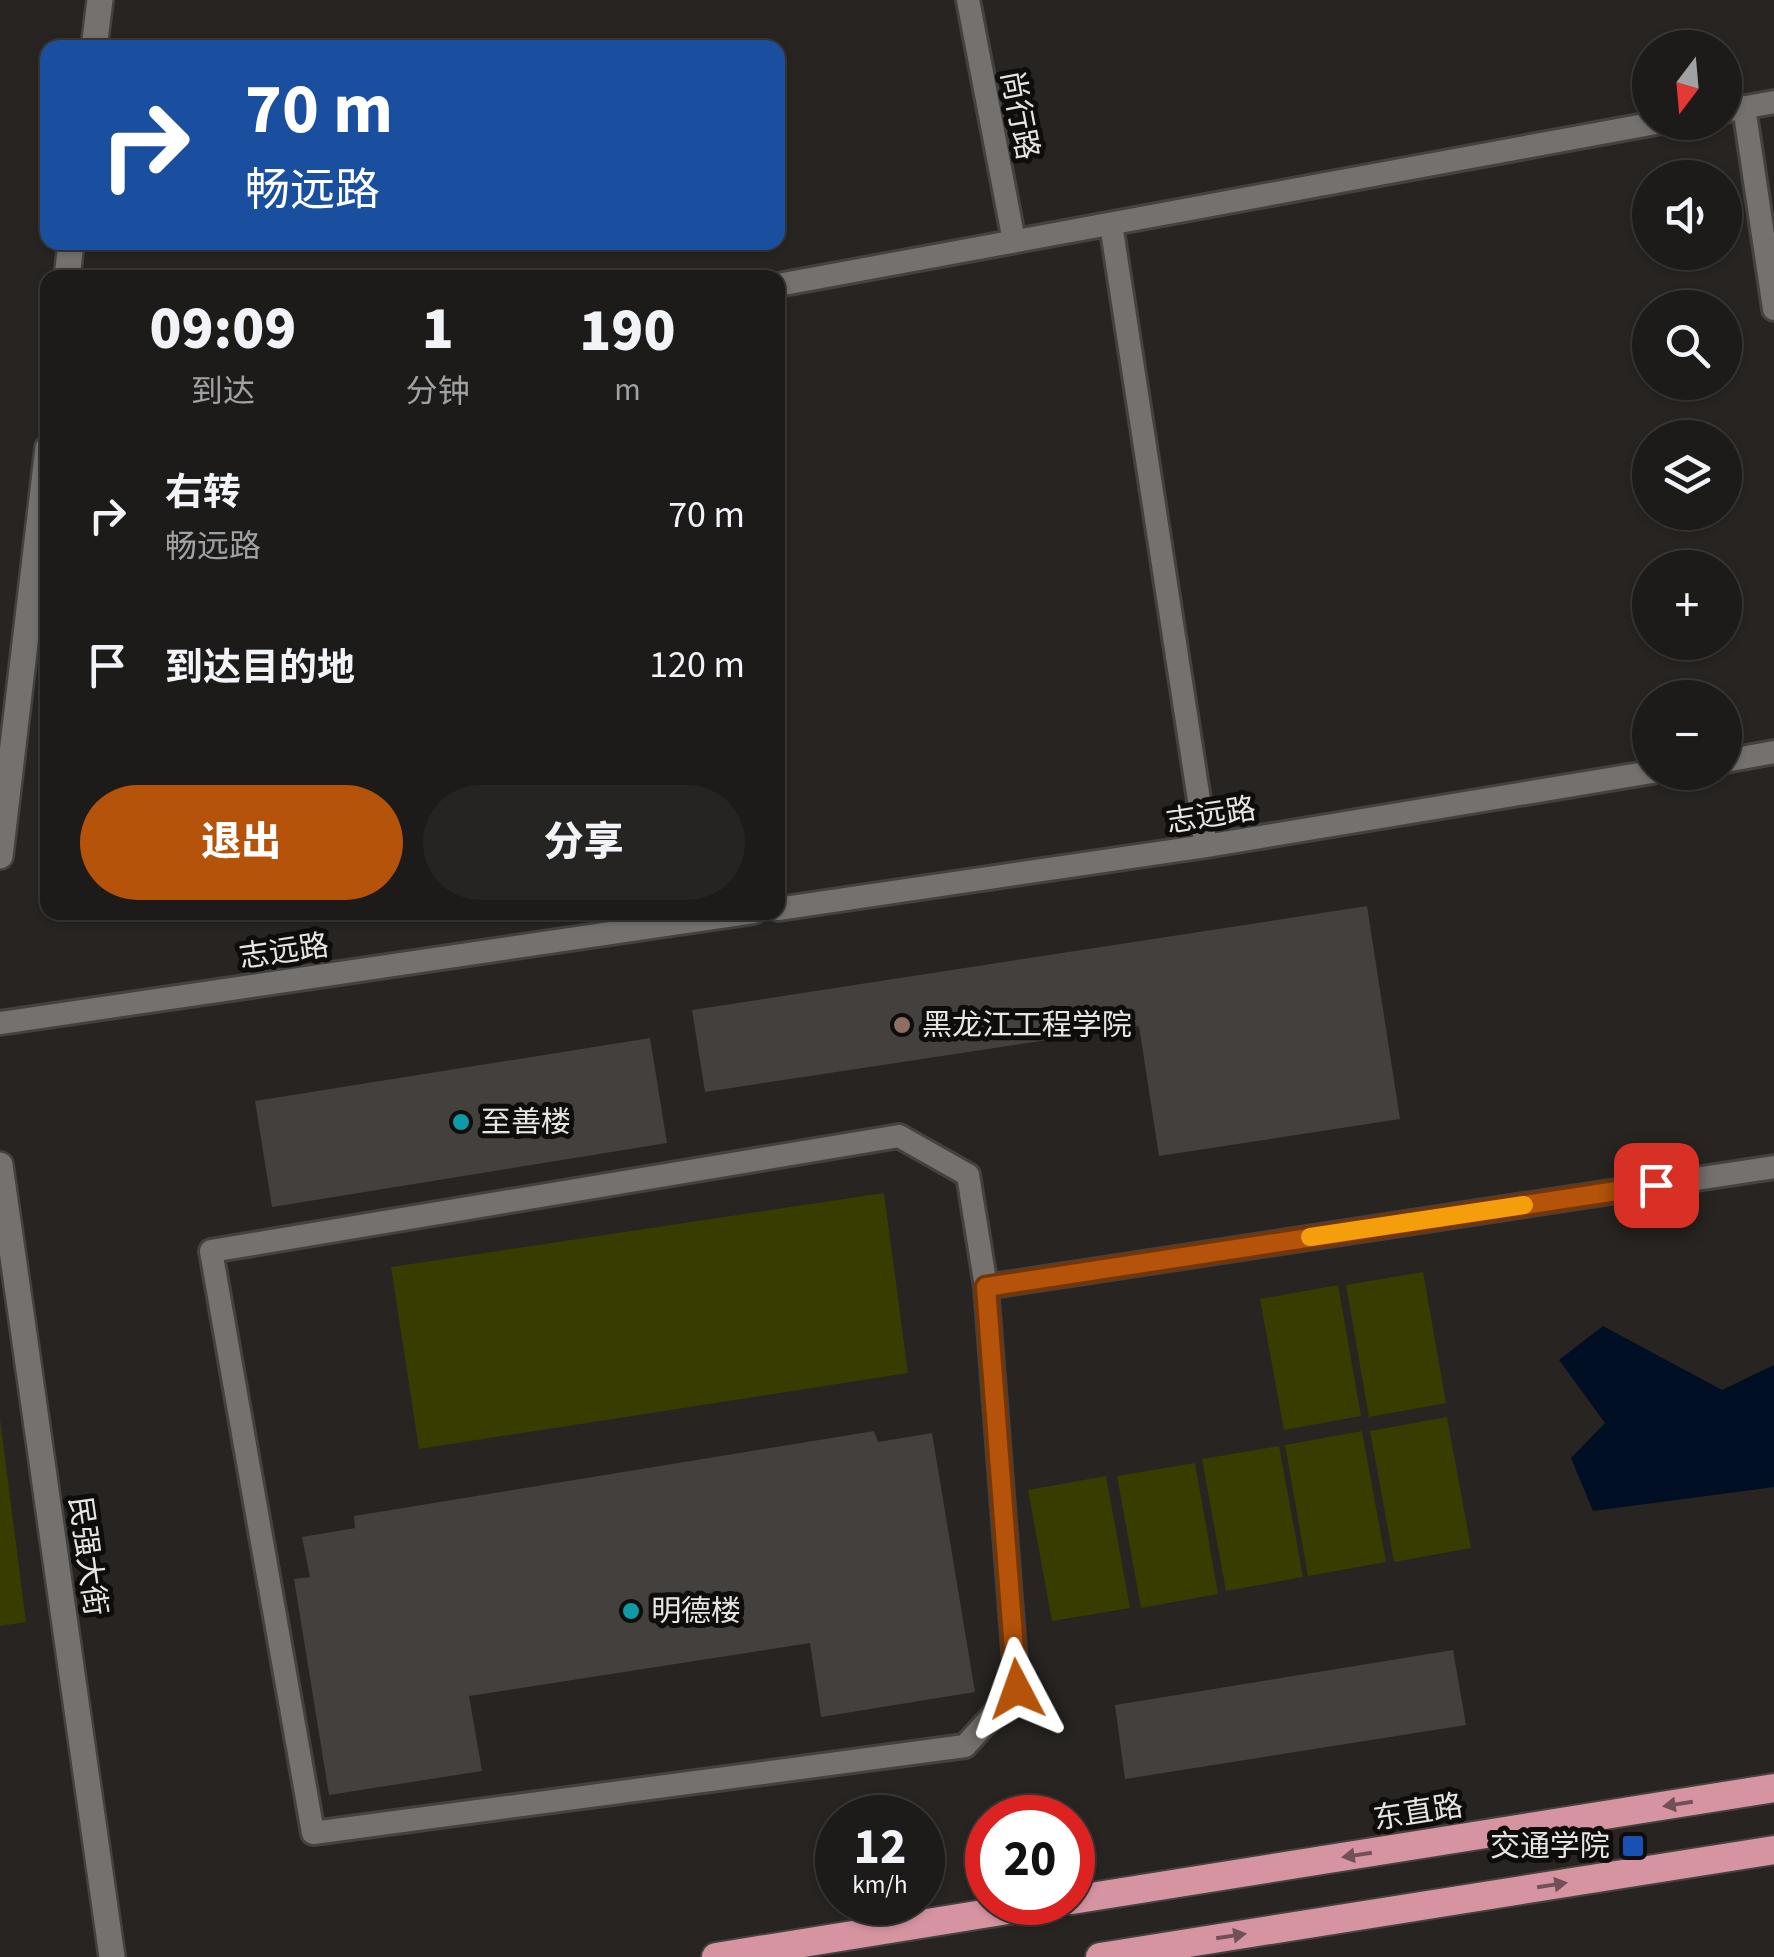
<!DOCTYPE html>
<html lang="zh">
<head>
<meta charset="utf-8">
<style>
	:root { --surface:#1d1b19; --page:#252422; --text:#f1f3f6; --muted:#a0a1a2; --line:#3b3938; --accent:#b45309 }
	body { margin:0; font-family:"Source Sans 3","Noto Sans SC",sans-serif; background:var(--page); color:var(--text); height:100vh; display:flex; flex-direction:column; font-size:38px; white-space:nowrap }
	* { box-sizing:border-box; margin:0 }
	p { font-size:32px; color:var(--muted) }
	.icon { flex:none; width:55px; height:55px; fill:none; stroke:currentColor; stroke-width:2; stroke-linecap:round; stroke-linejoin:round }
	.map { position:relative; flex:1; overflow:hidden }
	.side { position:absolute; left:40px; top:270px; width:745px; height:650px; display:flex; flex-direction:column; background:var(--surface); border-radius:20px; box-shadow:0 2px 8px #0004,0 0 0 2px var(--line) }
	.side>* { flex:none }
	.hud { position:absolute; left:40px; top:40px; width:745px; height:210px; border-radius:20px; box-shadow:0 2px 8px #0004,0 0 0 2px var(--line); background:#1a4fa0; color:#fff; overflow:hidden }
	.needle { width:65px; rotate:196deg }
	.tools { position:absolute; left:1632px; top:30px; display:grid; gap:20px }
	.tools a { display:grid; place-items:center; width:110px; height:110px; border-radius:50%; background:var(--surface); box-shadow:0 2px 8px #0004,0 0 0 2px var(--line); font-size:50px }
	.speed { position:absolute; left:815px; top:1795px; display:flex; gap:20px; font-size:50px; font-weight:700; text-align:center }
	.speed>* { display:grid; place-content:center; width:130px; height:130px; border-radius:50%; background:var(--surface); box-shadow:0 2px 8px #0004,0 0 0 2px var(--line); line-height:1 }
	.speed small { font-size:25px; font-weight:400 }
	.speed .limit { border:15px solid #d22; background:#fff; color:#111 }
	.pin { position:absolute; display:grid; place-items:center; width:85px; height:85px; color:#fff; margin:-42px; border-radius:20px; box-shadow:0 5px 15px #0006 }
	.me { position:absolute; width:110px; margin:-55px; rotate:356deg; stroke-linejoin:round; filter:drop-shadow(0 0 8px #0008) }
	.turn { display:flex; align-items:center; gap:35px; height:210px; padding:0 40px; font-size:45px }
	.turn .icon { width:130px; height:130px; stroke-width:2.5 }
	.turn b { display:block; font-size:70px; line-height:85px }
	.eta { display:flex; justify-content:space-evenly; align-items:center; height:170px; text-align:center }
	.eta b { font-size:60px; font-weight:800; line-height:70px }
	.primary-button { display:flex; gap:20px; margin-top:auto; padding:20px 40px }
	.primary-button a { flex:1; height:115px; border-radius:60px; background:var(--accent); color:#fff; font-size:40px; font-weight:800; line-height:115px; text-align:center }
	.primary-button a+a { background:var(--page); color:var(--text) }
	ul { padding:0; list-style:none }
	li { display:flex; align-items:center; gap:30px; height:150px; padding:0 40px }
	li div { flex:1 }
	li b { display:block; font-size:38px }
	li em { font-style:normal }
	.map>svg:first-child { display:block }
	.green { fill:#393c00 }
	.water { fill:#000f23 }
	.building { fill:#43403d }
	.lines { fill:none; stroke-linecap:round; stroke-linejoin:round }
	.service-casing { stroke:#44413f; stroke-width:28 }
	.tertiary-casing { stroke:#44413f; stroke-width:30 }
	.trunk-casing { stroke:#44413f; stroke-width:32 }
	.service { stroke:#75716e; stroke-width:22 }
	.tertiary { stroke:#75716e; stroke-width:25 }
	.trunk { stroke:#d694a3; stroke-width:28 }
	.oneway { fill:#725058 }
	.route-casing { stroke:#753606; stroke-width:25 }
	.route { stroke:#b45309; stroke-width:18 }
	.slow { stroke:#f59e0b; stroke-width:18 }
	.education-dot { fill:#8d6e63; stroke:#0f0d0c; stroke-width:4 }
	.culture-dot { fill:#0f9aa8; stroke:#0f0d0c; stroke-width:4 }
	.transit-dot { fill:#1a4fb4; stroke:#0f0d0c; stroke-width:4 }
	.labels { text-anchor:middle; stroke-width:10; stroke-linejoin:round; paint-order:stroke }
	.street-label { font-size:30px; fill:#e7e5e3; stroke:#0f0d0c }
	.poi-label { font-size:30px; fill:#e7e5e3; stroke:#0f0d0c; text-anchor:start }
</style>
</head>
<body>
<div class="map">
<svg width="1774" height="1957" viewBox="0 0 1774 1957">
	<rect width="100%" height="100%" fill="#272421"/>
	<!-- green -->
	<path class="green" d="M 884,1193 L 908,1373 L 419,1449 L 391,1267 Z
		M 1423,1272 L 1446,1403 L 1369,1417 L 1346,1285 Z
		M 1338,1285 L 1361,1416 L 1284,1430 L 1260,1299 Z
		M 1447,1417 L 1471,1548 L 1394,1562 L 1370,1431 Z
		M 0,1419 L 26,1622 L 0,1626 Z
		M 1362,1431 L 1386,1562 L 1308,1576 L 1285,1445 Z
		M 1279,1446 L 1303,1577 L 1226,1591 L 1202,1459 Z
		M 1195,1463 L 1218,1594 L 1141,1608 L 1117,1476 Z
		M 1106,1476 L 1130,1608 L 1052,1621 L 1028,1490 Z"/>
	<!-- water -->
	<path class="water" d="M 1603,1326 L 1722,1390 L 1774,1365 L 1774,1487 L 1593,1511 L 1571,1458 L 1605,1423 L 1559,1360 Z"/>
	<!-- building -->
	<path class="building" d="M 1367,906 L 1400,1119 L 1159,1156 L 1139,1026 L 705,1092 L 692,1010 Z
		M 650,1038 L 667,1143 L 272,1207 L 255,1101 Z
		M 874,1431 L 878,1442 L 932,1433 L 975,1692 L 821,1717 L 810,1643 L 469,1696 L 482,1771 L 329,1795 L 294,1579 L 310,1577 L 302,1537 L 355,1528 L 354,1516 Z
		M 1453,1650 L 1466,1725 L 1125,1779 L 1115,1705 Z"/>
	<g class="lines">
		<!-- service casing -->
		<g class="service-casing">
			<path id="service" d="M 968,0 L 1014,241
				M 1744,107 L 1774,309
				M 1725,111 L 1774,102
				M 1111,224 L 1206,846
				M 778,285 L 1661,122
				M 1725,761 L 1774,752
				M 778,909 L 1206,846 L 1652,772
				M 0,1023 L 754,912
				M 899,1136 L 968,1175 L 986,1287 L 1017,1689 L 965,1746 L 313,1833 L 211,1251 Z
				M 986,1287 L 1774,1167"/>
		</g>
		<!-- tertiary casing -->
		<g class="tertiary-casing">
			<path id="tertiary" d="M 94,48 L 100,0
				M 67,278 L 71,242
				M 0,856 L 48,448
				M 0,1165 L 112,1957"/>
		</g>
		<!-- trunk casing -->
		<g class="trunk-casing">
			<path id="trunk" d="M 1072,1900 L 1774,1788
				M 716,1957 L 1058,1902
				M 1100,1957 L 1774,1850"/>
		</g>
		<!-- service -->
		<use href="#service" class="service"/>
		<!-- tertiary -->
		<use href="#tertiary" class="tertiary"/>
		<!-- trunk -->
		<use href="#trunk" class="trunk"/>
	</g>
	<!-- one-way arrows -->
	<defs><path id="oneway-solid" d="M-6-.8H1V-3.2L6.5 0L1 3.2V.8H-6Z" transform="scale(2.5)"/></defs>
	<g class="oneway">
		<use href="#oneway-solid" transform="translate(1678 1804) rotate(171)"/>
		<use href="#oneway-solid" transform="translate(1357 1855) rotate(171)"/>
		<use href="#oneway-solid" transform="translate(1552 1885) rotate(-9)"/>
		<use href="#oneway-solid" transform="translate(1231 1936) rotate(-9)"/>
	</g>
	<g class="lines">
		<!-- route casing -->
		<g class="route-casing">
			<path id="route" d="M 1017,1689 L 986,1287 L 1656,1185"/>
		</g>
		<!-- route -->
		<use href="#route" class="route"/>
		<!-- slow -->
		<path class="slow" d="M 1310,1237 L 1524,1205"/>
	</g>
	<!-- markers -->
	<circle class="education-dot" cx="902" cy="1025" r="10"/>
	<g class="culture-dot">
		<circle cx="461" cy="1122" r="10"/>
		<circle cx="631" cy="1611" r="10"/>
	</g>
	<rect class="transit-dot" x="1621" y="1834" width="24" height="24" rx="5"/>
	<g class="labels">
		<!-- street labels -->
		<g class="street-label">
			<text transform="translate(1020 115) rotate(79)" y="10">尚行路</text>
			<text transform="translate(1211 815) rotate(-9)" y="10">志远路</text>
			<text transform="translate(284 951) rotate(-8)" y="10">志远路</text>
			<text transform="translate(88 1556) rotate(82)" y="10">民强大街</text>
			<text transform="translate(1418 1812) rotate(-9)" y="10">东直路</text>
		</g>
		<!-- poi labels -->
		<g class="poi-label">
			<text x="922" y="1035">黑龙江工程学院</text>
			<text x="481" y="1132">至善楼</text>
			<text x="651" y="1621">明德楼</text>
			<text x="1610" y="1856" text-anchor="end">交通学院</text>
		</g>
	</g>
</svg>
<div class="tools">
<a><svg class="needle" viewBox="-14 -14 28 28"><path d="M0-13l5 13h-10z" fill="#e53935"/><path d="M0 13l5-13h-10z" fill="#a0a1a2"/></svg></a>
<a><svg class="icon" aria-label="sound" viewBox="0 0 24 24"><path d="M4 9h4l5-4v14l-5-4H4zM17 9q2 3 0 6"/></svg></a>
<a><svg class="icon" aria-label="search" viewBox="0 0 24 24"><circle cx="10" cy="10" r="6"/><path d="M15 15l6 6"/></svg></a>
<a><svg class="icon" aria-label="layers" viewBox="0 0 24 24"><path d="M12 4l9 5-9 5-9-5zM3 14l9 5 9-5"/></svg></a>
<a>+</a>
<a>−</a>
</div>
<div class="speed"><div>12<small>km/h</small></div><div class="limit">20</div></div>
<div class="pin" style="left:1656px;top:1185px;background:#d93025"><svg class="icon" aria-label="arrive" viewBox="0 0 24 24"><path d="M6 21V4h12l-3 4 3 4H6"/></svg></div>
<svg class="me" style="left:1017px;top:1689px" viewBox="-20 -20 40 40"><path d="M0-17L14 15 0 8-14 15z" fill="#b45309" stroke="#fff" stroke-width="4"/></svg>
<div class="hud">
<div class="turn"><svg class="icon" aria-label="right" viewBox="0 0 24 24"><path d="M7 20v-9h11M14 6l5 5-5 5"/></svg><div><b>70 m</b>畅远路</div></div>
</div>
<section class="side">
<div class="eta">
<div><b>09:09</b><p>到达</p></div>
<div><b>1</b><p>分钟</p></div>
<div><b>190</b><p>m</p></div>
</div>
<ul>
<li><svg class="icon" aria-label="right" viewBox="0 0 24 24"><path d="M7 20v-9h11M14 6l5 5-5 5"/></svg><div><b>右转</b><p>畅远路</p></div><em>70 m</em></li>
<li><svg class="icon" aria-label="arrive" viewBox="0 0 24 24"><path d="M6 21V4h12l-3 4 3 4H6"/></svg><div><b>到达目的地</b></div><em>120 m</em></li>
</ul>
<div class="primary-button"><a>退出</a><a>分享</a></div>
</section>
</div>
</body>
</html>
